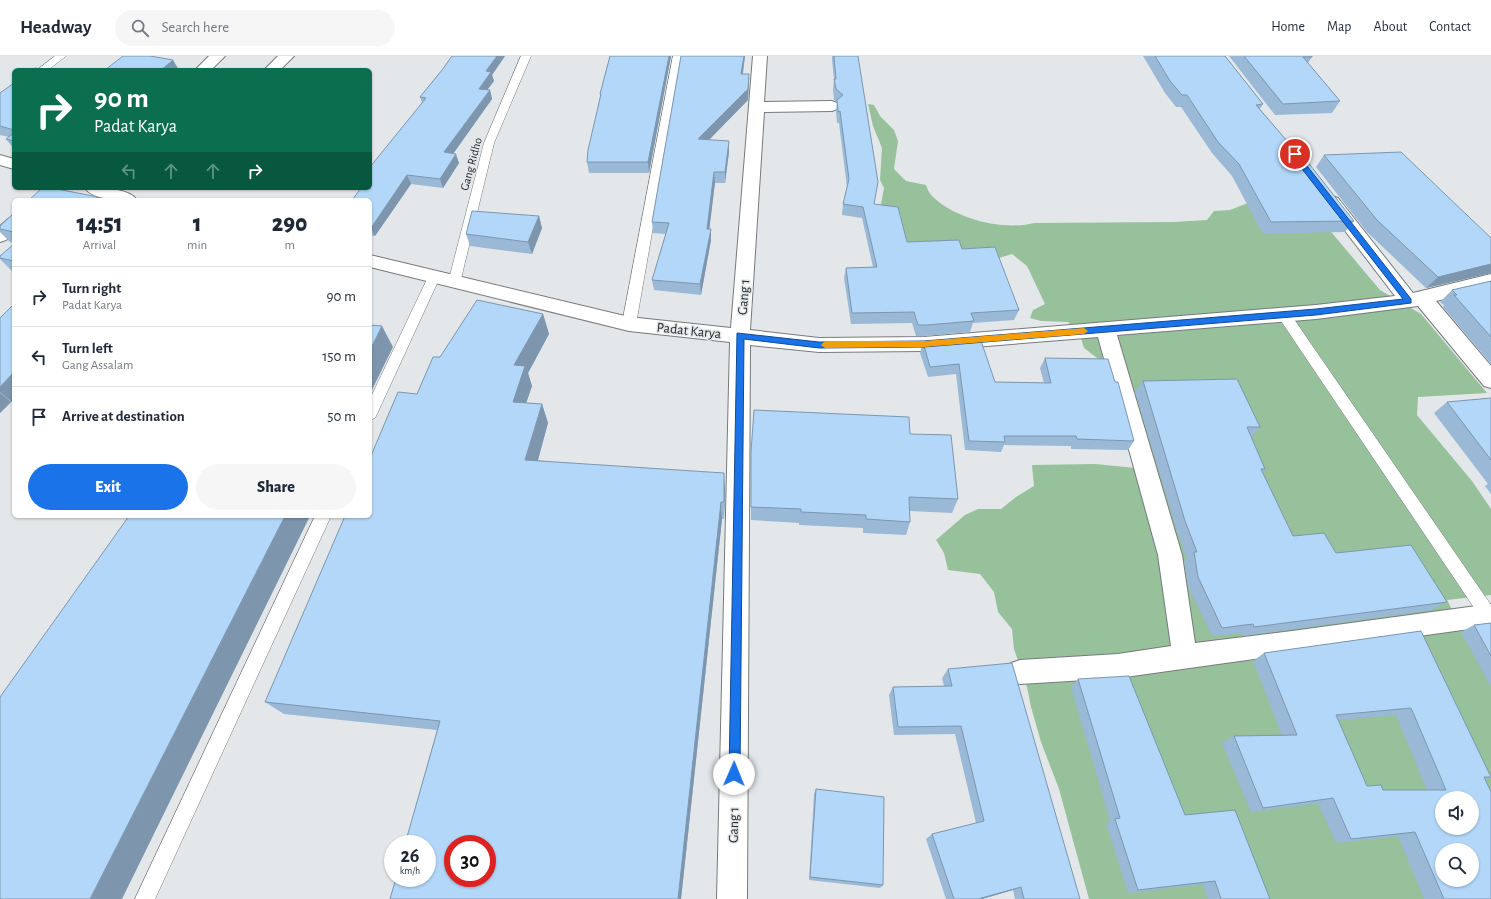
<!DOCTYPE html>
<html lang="en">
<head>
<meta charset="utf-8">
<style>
	:root { --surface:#fff; --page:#f6f6f7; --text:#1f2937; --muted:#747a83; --line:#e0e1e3; --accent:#1a73e8 }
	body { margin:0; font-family:"Alegreya Sans",sans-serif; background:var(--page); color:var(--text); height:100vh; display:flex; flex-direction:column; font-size:15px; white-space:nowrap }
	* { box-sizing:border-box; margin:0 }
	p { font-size:13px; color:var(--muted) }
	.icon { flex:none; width:22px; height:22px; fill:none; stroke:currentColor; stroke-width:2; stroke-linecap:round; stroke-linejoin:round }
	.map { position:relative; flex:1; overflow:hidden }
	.side { position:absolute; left:12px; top:142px; width:360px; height:320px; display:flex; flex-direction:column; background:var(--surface); border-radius:6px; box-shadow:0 1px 3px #0004 }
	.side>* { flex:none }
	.banner { position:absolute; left:12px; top:12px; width:360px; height:122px; border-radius:6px; box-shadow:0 1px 3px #0004; background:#0b6e4f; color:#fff; overflow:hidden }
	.fabs { position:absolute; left:1435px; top:735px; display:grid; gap:8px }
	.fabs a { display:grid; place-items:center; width:44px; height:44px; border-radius:50%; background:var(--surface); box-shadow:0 1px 3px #0004; font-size:20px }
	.speed { position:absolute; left:384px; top:779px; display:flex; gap:8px; font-size:20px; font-weight:700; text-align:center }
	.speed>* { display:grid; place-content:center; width:52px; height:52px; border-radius:50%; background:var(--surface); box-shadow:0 1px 3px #0004; line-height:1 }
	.speed small { font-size:10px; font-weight:400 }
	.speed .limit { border:6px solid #d22; background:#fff; color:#111 }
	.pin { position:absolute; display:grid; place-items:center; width:34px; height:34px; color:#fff; margin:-17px; border:2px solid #fff; border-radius:50%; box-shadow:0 1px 4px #0007 }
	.me { position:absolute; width:44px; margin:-22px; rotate:1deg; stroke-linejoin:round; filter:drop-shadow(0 0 3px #0008) }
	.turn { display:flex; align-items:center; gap:14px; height:84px; padding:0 16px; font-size:18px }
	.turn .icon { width:52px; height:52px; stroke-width:2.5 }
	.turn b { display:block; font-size:28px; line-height:34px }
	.lanes { display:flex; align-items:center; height:38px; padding:0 16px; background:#0003; justify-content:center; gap:20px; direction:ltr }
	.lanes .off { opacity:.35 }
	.eta { display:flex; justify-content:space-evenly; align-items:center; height:68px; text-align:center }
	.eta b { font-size:24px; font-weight:800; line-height:28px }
	.action { display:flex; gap:8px; margin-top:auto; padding:8px 16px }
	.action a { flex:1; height:46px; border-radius:24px; background:var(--accent); color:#fff; font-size:16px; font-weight:800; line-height:46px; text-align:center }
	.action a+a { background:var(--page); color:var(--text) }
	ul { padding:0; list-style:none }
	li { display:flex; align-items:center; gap:12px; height:60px; padding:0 16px; border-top:1px solid var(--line) }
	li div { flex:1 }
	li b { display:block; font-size:15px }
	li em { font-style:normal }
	header { display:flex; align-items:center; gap:24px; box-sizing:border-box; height:56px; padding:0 20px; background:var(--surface); border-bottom:1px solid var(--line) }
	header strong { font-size:19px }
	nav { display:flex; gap:22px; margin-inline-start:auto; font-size:14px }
	.search { width:280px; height:36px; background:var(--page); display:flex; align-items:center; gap:10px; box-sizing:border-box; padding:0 14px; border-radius:22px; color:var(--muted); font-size:15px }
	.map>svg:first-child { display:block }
	.green { fill:#97c19b; fill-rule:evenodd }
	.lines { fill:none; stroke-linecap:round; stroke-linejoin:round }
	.service-casing { stroke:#777a7c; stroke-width:1 }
	.minor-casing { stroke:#777a7c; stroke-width:2 }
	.service { fill:#fff; fill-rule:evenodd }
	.minor { fill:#fff; fill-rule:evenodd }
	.wall { fill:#99b9d6; fill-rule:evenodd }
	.shaded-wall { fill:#7d96ae }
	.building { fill:#b2d7f9; stroke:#7d96ae; fill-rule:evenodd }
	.route { fill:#1a73e8; stroke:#114b97 }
	.slow { fill:#f59e0b }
	.labels { text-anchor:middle; stroke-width:3; stroke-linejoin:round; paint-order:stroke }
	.far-street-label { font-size:12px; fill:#292a2b; stroke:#e3e7e9 }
	.street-label { font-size:14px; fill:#292a2b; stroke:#e3e7e9 }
</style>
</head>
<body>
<header>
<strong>Headway</strong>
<div class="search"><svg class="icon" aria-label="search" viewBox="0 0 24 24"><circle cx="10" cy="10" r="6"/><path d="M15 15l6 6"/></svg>Search here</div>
<nav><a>Home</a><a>Map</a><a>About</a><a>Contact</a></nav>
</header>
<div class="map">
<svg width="1491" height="843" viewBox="0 0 1491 843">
	<rect width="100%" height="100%" fill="#e3e7e9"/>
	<!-- green -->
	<path class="green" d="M 868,48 L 874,49 L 880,60 L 894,74 L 898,85 L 894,113 L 906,125 L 926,129 C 927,132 929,137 932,140 C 955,163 1003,175 1034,167 L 1173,166 L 1207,164 L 1214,155 L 1230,154 L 1253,145 L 1311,152 L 1380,234 L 1421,258 L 1487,337 L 1418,341 L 1417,359 L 1472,425 L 1491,453 L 1491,539 L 1447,544 L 1469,587 L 1491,621 L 1491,843 L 1089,843 L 1059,733 L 1041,686 L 1031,651 L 1027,631 L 1014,593 L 1012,573 L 998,556 L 994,536 L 980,518 L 948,514 L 944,497 L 936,484 L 965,459 L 978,453 L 1001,453 L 1016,441 L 1034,430 L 1032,409 L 1095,408 L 1136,412 L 1105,308 L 1084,292 L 1080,279 L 1068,266 L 1041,265 L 1030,262 L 1033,254 L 1045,248 L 1027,210 L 1012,198 L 999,202 L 992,199 L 910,191 L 906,182 L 899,181 L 901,159 L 880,154 L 884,132 L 880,124 L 882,92 L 873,70 ZM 1442,742 L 1472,742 L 1472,772 L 1442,772 ZM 1442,794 L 1472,794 L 1472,824 L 1442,824 Z"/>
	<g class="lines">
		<!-- service casing -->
		<g class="service-casing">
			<path id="service" d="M 55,0 L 66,0 L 48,14 L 37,14 Z
				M 521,0 L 531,0 L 494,87 L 460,227 L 458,230 L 454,231 L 450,230 L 448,227 L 484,87 Z
				M 673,0 L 683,0 L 636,268 L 634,271 L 629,273 L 624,271 L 622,268 Z
				M 434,217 L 438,218 L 440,221 L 377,358 L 375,362 L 370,364 L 370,343 L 428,221 L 430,218 Z
				M 1284,254 L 1289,256 L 1491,549 L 1491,567 L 1483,565 L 1279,262 L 1277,259 L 1279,256 Z
				M 315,460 L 331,460 L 155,843 L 135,843 Z"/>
		</g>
		<!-- minor casing -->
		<g class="minor-casing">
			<path id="minor" d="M 209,0 L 225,0 L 211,14 L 195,14 Z
				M 278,0 L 294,0 L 280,14 L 264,14 Z
				M 753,0 L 767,0 L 764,46 L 832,45 L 837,47 L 840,50 L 837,53 L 832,55 L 764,56 L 750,274 L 819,282 L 924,281 L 1316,249 L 1395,240 L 1323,146 L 1326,142 L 1332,140 L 1338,142 L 1413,237 L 1491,218 L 1491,232 L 1436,245 L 1491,310 L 1491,332 L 1484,330 L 1418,250 L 1316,263 L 1117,279 L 1182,499 L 1195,587 L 1292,575 L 1491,548 L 1491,570 L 1118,622 L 1020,628 L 1011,625 L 1007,616 L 1011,607 L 1020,604 L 1118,598 L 1171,590 L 1158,499 L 1098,281 L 924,295 L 819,296 L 750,289 L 747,843 L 717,843 L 730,286 L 629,275 L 370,211 L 370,199 L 629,261 L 731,272 Z
				M 0,99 L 14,103 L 14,113 L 0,109 Z
				M 85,132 C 98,132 128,131 137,144 C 123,144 93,145 85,132 Z
				M 14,161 L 14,177 L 6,184 L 0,186 L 0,170 L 8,163 Z"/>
		</g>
		<!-- service -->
		<use href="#service" class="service"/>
		<!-- minor -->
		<use href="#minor" class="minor"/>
	</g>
	<!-- wall -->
	<path class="wall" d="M 452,0 L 505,0 L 492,19 L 494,25 L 487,34 L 490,34 L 492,43 L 453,98 L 459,107 L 443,132 L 411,128 L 375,180 L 370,180 L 370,144 L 361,132 L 422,47 L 420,41 L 442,14 Z
		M 610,0 L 671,0 L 649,117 L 589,117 L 587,106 L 600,41 L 600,38 Z
		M 681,0 L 745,0 L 743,18 L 749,29 L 748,44 L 709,84 L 729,96 L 725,127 L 715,127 L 709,173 L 711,173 L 711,184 L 701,239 L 654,234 L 652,224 L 666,178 L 653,177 L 652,166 Z
		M 832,0 L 858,0 L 874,148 L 907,186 L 962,193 L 1019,254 L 1014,264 L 973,267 L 970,276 L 924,280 L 916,280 L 912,267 L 851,268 L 844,222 L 846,212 L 873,211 L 862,162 L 842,159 L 843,148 L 847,131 L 839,67 L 837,67 L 836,55 L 837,46 L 834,44 L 833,34 L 834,24 L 832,4 Z
		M 1143,0 L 1225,0 L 1263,48 L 1260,53 L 1354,165 L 1345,176 L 1263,178 L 1232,120 L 1212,97 L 1181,51 L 1176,51 L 1165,37 Z
		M 1229,0 L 1312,0 L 1312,1 L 1308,7 L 1340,45 L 1332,57 L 1275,59 Z
		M 14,27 L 14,93 L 6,83 L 9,81 L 0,79 L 0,37 Z
		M 1324,99 L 1491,182 L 1491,217 L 1426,232 L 1367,176 L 1316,111 Z
		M 14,157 L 14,187 L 10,186 L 0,176 L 0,170 Z
		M 539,160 L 542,172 L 532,198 L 470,190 L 466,178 Z
		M 14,188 L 14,216 L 12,215 L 0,203 L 0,200 Z
		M 1491,225 L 1491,308 L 1443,251 L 1444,249 L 1440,246 L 1452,234 Z
		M 14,248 L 14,344 L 12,346 L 11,346 L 0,357 L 0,262 Z
		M 543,258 L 549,278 L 528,317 L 532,330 L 526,347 L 542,348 L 548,367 L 538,404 L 725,434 L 724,463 L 722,463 L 681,843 L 390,843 L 437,674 L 284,658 L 265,646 L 417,338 L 440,301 Z
		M 923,286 L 995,326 L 1044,327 L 1040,312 L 1045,302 L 1115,326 L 1134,385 L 1128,394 L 1071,393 L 1071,390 L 1004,389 L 1001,396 L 965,394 L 956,318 L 928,321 L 920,297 Z
		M 1143,325 L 1260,371 L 1251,381 L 1265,413 L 1262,416 L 1293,480 L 1336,497 L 1447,546 L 1432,554 L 1243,580 L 1242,577 L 1212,580 L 1188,530 L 1184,505 L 1187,503 L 1177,475 L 1135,336 Z
		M 1491,342 L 1491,438 L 1485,430 L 1488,428 L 1434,357 L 1447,346 Z
		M 910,378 L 958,443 L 952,457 L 910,455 L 910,466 L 906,479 L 863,477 L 863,472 L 799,469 L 799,467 L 751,464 L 751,396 Z
		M 1491,567 L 1491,631 L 1461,576 L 1474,569 Z
		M 1421,575 L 1491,721 L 1485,723 L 1491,843 L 1424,843 L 1398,780 L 1336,787 L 1318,747 L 1251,756 L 1222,687 L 1234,680 L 1282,679 L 1253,605 L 1264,597 ZM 1396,659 L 1427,734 L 1383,734 L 1367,730 L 1338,664 Z
		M 948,613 L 1080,843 L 1015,843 L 1013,834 L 982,843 L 946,843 L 926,783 L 932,778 L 976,767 L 955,678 L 894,679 L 889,639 L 893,631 L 944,630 L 942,622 Z
		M 1078,623 L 1185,759 L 1270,843 L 1208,843 L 1203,828 L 1128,837 L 1106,767 L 1110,765 L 1071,631 Z
		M 816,733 L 883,829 L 880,832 L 809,824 L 814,738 Z"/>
	<!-- shaded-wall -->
	<path class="shaded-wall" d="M 497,0 L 505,0 L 492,19 L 494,25 L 481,42 L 479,33 L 486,15 Z
		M 669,0 L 671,0 L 649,117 L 648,106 Z
		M 744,0 L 745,0 L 741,29 L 741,18 Z
		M 173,4 L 179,14 L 161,14 Z
		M 749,18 L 748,44 L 699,94 L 698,83 Z
		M 490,34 L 492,43 L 448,105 L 444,96 Z
		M 729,85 L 729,96 L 725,127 L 725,116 Z
		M 456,98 L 459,107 L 443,132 L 440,123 Z
		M 714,116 L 715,127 L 708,184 L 707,173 Z
		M 407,119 L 411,128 L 375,180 L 371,172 Z
		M 98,141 L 100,144 L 94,144 Z
		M 539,160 L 542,172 L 532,198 L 528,186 Z
		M 711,173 L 711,184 L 701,239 L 700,228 Z
		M 1491,208 L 1491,217 L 1426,232 L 1438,221 Z
		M 543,258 L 549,278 L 528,317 L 532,330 L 520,365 L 513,346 L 514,309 Z
		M 382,270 L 393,291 L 370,338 L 370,294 Z
		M 14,316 L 14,344 L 12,346 L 0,336 L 0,331 Z
		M 0,337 L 11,346 L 0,357 Z
		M 542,348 L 548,367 L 533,422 L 525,404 Z
		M 724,417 L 725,434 L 724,463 Z
		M 721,446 L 722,463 L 681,843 L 678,843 Z
		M 285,460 L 310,460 L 122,843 L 90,843 Z
		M 1021,831 L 1013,834 L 982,843 L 978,843 Z"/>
	<!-- building -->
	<path class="building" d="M 123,0 L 150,0 L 173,4 L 161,14 L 105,14 Z
		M 452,0 L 497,0 L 486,15 L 491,16 L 479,33 L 490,34 L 444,96 L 456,98 L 440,123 L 407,119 L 371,172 L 370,171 L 370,144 L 352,144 L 361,132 L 370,132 L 370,111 L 426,42 L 420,41 L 442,14 Z
		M 610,0 L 669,0 L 648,106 L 587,106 L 588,94 L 601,38 L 600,38 Z
		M 681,0 L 744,0 L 741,18 L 749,18 L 748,33 L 698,83 L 729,85 L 725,116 L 714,116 L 707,173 L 711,173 L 700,228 L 652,224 L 669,167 L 652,166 Z
		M 834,0 L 858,0 L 878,126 L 874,148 L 898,151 L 907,186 L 959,184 L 962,193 L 995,191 L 1019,254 L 971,257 L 974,265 L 927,269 L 918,269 L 914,256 L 852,257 L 846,212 L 877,211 L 863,151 L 843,148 L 849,123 L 840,55 L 838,56 L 837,44 L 843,39 L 836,33 L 834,23 L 836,23 Z
		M 1155,0 L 1225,0 L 1263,48 L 1256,49 L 1300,100 L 1303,100 L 1354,165 L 1271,166 L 1239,108 L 1218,86 L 1187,39 L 1182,39 L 1170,25 Z
		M 1244,0 L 1312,0 L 1312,1 L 1303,1 L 1340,45 L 1283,48 Z
		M 35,12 L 47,14 L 32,14 Z
		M 14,27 L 14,74 L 0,70 L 0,37 Z
		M 14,77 L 14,85 L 6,83 Z
		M 1401,96 L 1491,182 L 1491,208 L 1438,221 L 1377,164 L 1324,99 Z
		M 42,132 L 52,132 L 98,141 L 94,144 L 29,144 Z
		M 472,155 L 539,160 L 528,186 L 466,178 Z
		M 14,157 L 14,176 L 0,173 L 0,170 Z
		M 14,188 L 14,205 L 0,202 L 0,200 Z
		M 1491,225 L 1491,281 L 1454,239 L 1457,239 L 1452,234 Z
		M 477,244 L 543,258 L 514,309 L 525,310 L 513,346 L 542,348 L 525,404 L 724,417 L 724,446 L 721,446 L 678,843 L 390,843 L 396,822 L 427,822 L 427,788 L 405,788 L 440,665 L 265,646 L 345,460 L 370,460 L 370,402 L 398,336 L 417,338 L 433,301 L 440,301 ZM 453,788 L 487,788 L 487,822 L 453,822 Z
		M 14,248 L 14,316 L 0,331 L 0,262 Z
		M 370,269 L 382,270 L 370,294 Z
		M 980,282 L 995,326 L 1051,327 L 1045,302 L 1108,303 L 1115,326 L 1118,326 L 1134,385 L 1077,383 L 1076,380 L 1004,380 L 1005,386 L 969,385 L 959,308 L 930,311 L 923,286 Z
		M 1237,323 L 1260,371 L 1247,371 L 1265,413 L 1261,413 L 1293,480 L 1324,477 L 1336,497 L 1411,489 L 1447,546 L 1254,571 L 1253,568 L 1222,572 L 1198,521 L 1194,496 L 1197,496 L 1185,465 L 1143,325 Z
		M 1491,342 L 1491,404 L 1447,346 Z
		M 754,354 L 909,361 L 910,378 L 951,379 L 958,443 L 909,441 L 910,466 L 866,463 L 866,459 L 801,456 L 801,453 L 751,451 L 751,396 Z
		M 129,460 L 285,460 L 90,843 L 0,843 L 0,641 Z
		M 1491,567 L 1491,600 L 1474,569 Z
		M 1421,575 L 1491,721 L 1484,721 L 1491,736 L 1491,843 L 1444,843 L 1415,776 L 1351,783 L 1333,742 L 1263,752 L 1234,680 L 1297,679 L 1264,597 ZM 1411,652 L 1446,734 L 1383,734 L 1381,729 L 1367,730 L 1336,659 ZM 1442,742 L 1472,742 L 1472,772 L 1442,772 ZM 1442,794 L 1472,794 L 1472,824 L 1442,824 Z
		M 1012,607 L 1080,843 L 1024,843 L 1021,831 L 978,843 L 954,843 L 932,778 L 984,765 L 961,670 L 898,671 L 893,631 L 952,630 L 948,613 Z
		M 1129,620 L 1185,759 L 1235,754 L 1270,843 L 1221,843 L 1215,825 L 1138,834 L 1115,763 L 1120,762 L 1078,623 Z
		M 816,733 L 884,741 L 883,829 L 810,821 Z"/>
	<!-- route -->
	<path class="route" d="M 1295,96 L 1297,97 L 1411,243 L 1411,247 L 1316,259 L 924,291 L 819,292 L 744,283 L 740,718 L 738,722 L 734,723 L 730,722 L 729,718 L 737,277 L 819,286 L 924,285 L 1316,253 L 1403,243 L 1292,100 L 1291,98 Z"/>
	<!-- slow -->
	<path class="slow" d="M 1084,272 L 1088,275 L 1084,278 L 924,291 L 825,292 L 821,289 L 825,285 L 924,285 Z"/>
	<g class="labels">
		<!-- far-street labels -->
		<g class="far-street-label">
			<text transform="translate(471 108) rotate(-75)" y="4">Gang Ridho</text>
		</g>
		<!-- street labels -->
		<g class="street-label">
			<text transform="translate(743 241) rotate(-86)" y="5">Gang 1</text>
			<text transform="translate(689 274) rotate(6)" y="5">Padat Karya</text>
			<text transform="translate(733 769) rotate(-89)" y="5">Gang 1</text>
		</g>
	</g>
</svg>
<div class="fabs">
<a><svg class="icon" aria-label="sound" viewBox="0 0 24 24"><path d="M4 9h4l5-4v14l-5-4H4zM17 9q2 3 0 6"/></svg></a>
<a><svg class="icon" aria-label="search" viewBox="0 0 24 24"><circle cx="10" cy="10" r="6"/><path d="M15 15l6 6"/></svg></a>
</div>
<div class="speed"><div>26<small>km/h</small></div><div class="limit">30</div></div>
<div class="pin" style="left:1295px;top:98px;background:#d93025"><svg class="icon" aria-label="arrive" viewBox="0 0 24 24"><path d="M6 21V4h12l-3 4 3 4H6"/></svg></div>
<svg class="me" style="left:734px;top:718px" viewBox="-20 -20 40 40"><circle r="19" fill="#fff"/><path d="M0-13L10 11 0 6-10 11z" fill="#1a73e8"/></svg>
<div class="banner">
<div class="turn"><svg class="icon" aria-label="right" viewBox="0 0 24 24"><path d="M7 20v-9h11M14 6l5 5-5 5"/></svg><div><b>90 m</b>Padat Karya</div></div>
<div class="lanes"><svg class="icon off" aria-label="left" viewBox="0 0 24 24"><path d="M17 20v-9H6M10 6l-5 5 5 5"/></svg><svg class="icon off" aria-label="ahead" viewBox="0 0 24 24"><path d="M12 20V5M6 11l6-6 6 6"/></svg><svg class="icon off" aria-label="ahead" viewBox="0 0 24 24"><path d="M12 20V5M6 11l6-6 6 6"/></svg><svg class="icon" aria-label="right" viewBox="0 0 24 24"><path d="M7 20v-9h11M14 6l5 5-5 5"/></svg></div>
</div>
<section class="side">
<div class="eta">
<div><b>14:51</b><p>Arrival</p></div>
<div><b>1</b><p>min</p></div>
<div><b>290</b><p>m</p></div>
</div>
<ul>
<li><svg class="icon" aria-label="right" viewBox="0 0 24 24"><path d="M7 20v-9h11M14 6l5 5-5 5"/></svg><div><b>Turn right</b><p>Padat Karya</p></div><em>90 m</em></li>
<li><svg class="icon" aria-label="left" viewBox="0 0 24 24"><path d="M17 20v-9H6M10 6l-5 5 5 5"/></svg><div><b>Turn left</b><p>Gang Assalam</p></div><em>150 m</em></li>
<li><svg class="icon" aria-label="arrive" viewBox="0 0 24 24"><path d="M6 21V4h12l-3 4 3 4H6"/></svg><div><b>Arrive at destination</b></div><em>50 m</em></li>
</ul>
<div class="action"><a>Exit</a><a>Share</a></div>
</section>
</div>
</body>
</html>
